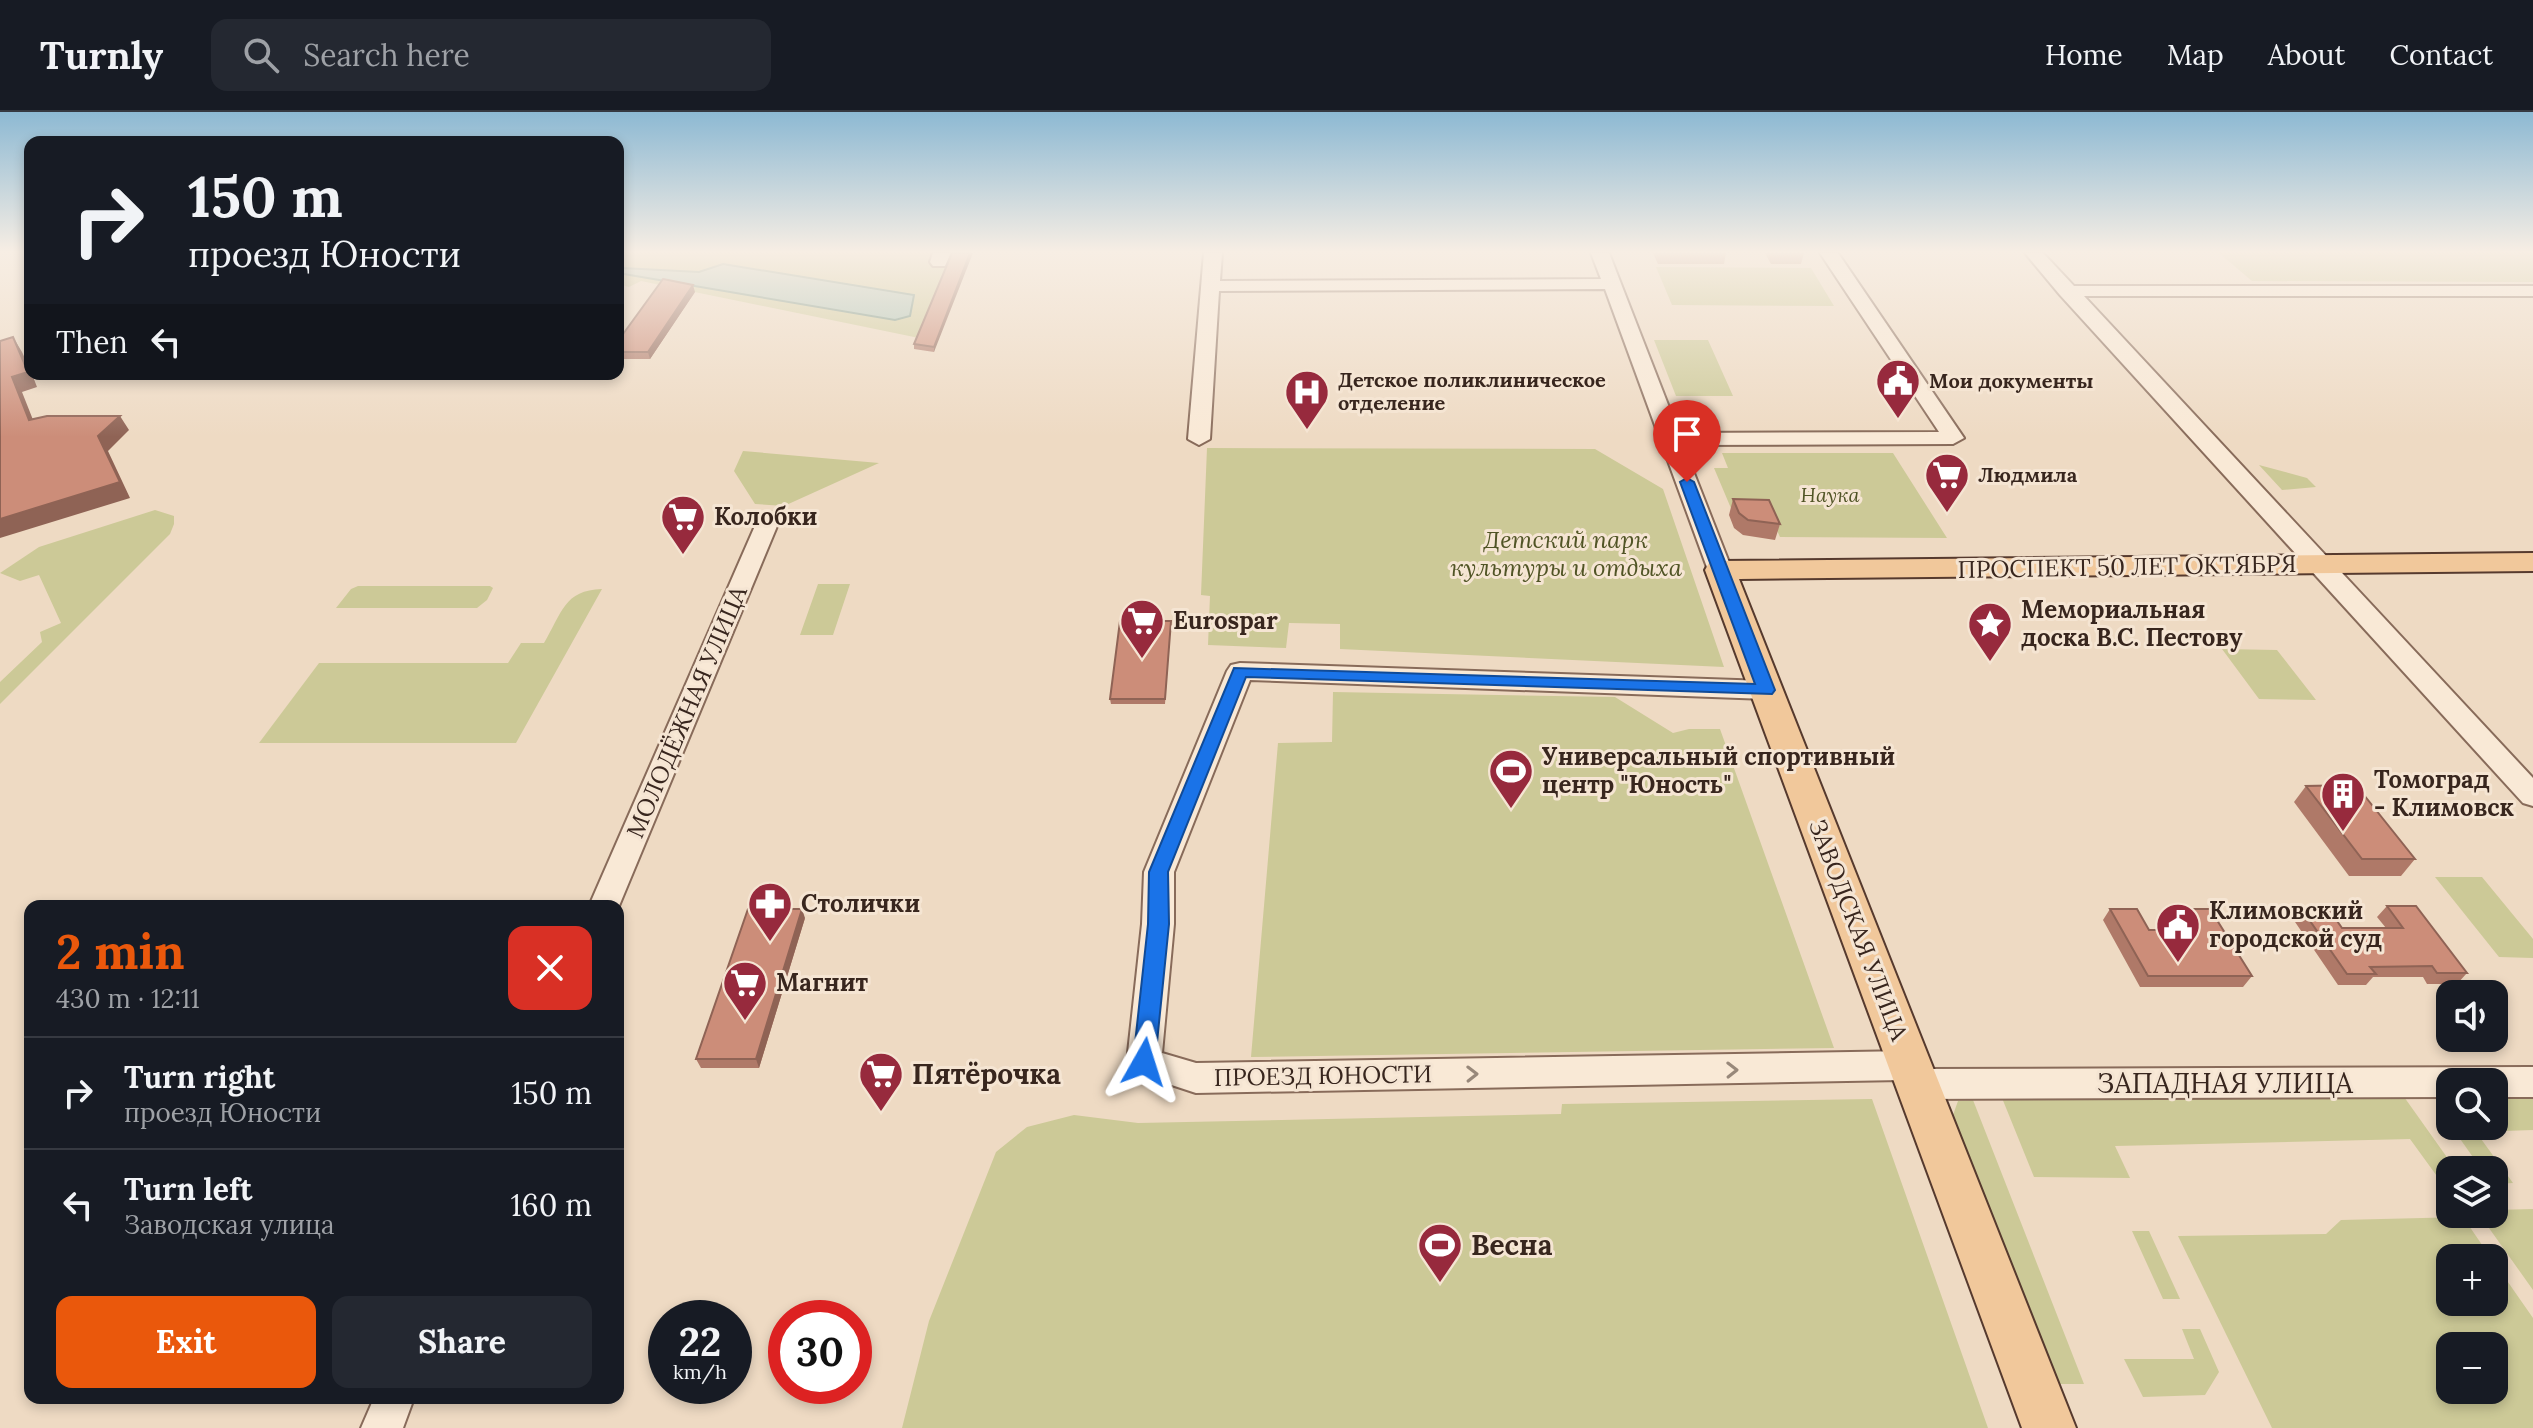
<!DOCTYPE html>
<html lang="en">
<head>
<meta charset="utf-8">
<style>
	:root { --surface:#171b24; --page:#242831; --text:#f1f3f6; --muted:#9ea1a6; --line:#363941; --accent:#ea580c }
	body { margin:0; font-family:Lora,serif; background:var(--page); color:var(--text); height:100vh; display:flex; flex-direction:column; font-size:30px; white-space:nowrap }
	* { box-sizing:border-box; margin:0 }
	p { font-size:26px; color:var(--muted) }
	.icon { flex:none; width:44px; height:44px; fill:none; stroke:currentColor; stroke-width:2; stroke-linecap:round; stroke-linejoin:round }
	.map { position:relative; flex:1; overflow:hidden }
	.side { position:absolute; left:24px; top:788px; width:600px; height:504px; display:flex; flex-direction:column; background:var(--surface); border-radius:16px; box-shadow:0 4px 12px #0003 }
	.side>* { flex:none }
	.banner { position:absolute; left:24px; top:24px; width:600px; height:244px; border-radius:16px; box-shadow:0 4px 12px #0003; background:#171b24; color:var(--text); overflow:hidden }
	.controls { position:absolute; left:2436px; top:868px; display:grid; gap:16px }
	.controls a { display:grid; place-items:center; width:72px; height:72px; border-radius:16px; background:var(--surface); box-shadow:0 4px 12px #0003; font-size:40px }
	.speed { position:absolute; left:648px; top:1188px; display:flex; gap:16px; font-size:40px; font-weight:700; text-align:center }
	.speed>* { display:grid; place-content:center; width:104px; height:104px; border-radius:50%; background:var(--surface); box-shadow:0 4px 12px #0003; line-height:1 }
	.speed small { font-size:20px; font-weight:400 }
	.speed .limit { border:12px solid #d22; background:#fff; color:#111 }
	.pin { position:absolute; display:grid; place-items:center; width:68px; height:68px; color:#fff; margin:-82px -34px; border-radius:50% 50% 50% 0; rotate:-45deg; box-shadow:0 0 8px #0007 }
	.pin .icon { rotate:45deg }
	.me { position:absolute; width:88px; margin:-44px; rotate:6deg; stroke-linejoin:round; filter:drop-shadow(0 0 6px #0008) }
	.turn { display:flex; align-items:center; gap:28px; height:168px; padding:0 32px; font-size:36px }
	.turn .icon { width:104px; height:104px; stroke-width:2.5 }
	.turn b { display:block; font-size:56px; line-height:68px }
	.then { display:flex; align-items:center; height:76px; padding:0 32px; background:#0003; gap:16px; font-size:30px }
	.round { display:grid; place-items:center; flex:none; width:84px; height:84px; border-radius:16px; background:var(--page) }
	.summary { display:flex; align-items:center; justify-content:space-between; height:136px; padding:0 32px }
	h1 { font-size:48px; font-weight:800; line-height:60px; color:var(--accent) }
	.button { display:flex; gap:16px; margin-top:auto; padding:16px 32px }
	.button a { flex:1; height:92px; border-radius:16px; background:var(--accent); color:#fff; font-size:32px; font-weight:800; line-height:92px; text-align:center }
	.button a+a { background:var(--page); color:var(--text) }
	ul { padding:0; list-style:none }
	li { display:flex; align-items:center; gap:24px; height:112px; padding:0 32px; border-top:2px solid var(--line) }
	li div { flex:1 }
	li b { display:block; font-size:30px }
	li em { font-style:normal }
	header { display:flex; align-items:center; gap:48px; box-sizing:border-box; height:112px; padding:0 40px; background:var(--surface); border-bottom:2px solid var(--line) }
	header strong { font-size:38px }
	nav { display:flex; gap:44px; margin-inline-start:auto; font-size:28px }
	.search { width:560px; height:72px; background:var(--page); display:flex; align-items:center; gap:20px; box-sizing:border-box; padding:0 28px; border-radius:16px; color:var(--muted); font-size:30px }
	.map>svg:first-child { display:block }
	.green { fill:#ccc997; fill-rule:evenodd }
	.water { fill:#a5c1b4; stroke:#6c8f80; stroke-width:2 }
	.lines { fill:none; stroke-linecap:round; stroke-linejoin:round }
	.minor-casing { stroke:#886b5a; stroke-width:4 }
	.major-casing { stroke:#563a2e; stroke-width:4 }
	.minor { fill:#f9e9d6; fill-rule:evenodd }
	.major { fill:#f1c89b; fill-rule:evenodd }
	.wall { fill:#af7968 }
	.shaded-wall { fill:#8f6355 }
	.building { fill:#cc8d79; stroke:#8f6355; stroke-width:2 }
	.oneway { stroke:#98887a }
	.route { fill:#1a73e8; stroke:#114b97; stroke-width:2 }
	.labels { text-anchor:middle; stroke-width:6; stroke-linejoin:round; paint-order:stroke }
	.far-poi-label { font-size:20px; font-weight:bold; fill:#38261e; stroke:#f5e5d3; text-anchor:start }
	.far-park-label { font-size:20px; font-style:italic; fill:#505425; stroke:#f5e5d3 }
	.poi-label { font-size:24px; font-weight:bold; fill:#38261e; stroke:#f5e5d3; text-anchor:start }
	.park-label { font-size:24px; font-style:italic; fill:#505425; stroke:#f5e5d3 }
	.street-label { font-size:24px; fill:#38261e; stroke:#f5e5d3 }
	.near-poi-label { font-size:28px; font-weight:bold; fill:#38261e; stroke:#f5e5d3; text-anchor:start }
	.near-street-label { font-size:28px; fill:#38261e; stroke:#f5e5d3 }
</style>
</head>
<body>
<header>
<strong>Turnly</strong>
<div class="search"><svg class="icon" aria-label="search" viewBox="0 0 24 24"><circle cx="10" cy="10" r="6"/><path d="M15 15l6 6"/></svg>Search here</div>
<nav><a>Home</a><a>Map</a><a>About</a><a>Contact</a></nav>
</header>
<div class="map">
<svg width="2533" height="1316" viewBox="0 0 2533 1316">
	<rect width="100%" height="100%" fill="#eedac3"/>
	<!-- green -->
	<path class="green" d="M 618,141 L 955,141 L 919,226 L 641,169 L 629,175 L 618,172 L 618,161 L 895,208 L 910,204 L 913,183 L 723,152 L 699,160 L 623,156 L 618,158 Z
		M 2219,141 L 2533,141 L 2533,170 L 2252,169 Z
		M 1656,155 L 1811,156 L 1834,194 L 1672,193 Z
		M 1654,228 L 1708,228 L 1733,284 L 1676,284 Z
		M 1207,336 L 1595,337 L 1663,377 L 1724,555 L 1340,537 L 1340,512 L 1289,511 L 1286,536 L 1208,533 L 1210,484 L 1201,483 Z
		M 743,339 L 879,351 L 784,394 L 755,392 L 734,359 Z
		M 1722,341 L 1893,341 L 1947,426 L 1780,425 L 1769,401 L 1733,401 L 1714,356 L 1728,356 Z
		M 2259,353 L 2307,366 L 2316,375 L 2282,378 Z
		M 155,398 L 174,404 L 174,412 L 170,422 L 0,592 L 0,570 L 42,530 L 40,520 L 61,511 L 39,463 L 20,469 L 0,461 L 39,435 Z
		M 818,472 L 850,472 L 833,523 L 800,523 Z
		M 358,474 L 490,474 L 493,476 L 487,488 L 477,496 L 336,496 L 351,477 Z
		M 602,477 L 516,631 L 259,631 L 319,551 L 508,551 L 521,531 L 544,531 C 562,501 564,478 602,477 Z
		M 2222,537 L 2277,538 L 2316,588 L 2259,587 Z
		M 1333,580 L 1615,585 L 1673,621 L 1689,617 L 1720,617 L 1834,936 L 1251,945 L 1278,631 L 1332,630 Z
		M 2435,765 L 2482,765 L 2533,827 L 2533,846 L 2499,845 Z
		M 2533,981 L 2533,1018 L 2476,1020 L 2513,1071 L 2494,1072 L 2494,1058 L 2482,1058 L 2451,1014 L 2494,1014 L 2494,982 Z
		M 2402,982 L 2456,1058 L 2450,1058 L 2450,1078 L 2447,1078 L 2410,1027 L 2115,1034 L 2130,1066 L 2034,1065 L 2002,986 Z
		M 1872,987 L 1988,1316 L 902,1316 L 929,1209 L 996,1040 L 1027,1015 L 1074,1003 L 1138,1011 L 1561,1002 L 1562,992 Z
		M 1973,988 L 2084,1272 L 2058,1272 L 1953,1003 L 1958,989 Z
		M 2533,1097 L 2533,1178 L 2479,1102 L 2494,1102 L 2494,1098 Z
		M 2463,1105 L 2491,1146 L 2450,1146 L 2450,1190 L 2494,1190 L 2494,1150 L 2533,1206 L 2533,1316 L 2272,1316 L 2178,1124 L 2326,1122 L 2341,1108 ZM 2450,1234 L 2494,1234 L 2494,1278 L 2450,1278 Z
		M 2132,1119 L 2149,1119 L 2180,1187 L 2163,1187 Z
		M 2182,1217 L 2200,1217 L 2219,1260 L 2205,1283 L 2143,1285 L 2124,1247 L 2194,1247 Z"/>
	<!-- water -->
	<path class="water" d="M 723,152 L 914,183 L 910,204 L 895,208 L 618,161 L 622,156 L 699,160 Z"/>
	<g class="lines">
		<!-- minor casing -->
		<g class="minor-casing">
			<path id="minor" d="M 933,141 L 951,141 L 945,154 L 933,154 L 930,150 Z
				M 1204,141 L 1222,141 L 1220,169 L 1601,167 L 1591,141 L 1609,141 L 1679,321 L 1939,320 L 1820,141 L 1838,141 L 1964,326 L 1953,332 L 1683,333 L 1732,458 L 1728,463 L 1712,463 L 1708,458 L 1605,177 L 1219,179 L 1210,327 L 1199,333 L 1188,327 Z
				M 2025,141 L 2043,141 L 2074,174 L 2533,174 L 2533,184 L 2084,184 L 2533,666 L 2533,694 L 2523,691 L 2060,183 Z
				M 769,400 L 777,402 L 780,407 L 619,794 L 618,797 L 618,794 L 589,794 L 758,407 L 761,402 Z
				M 1240,551 L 1766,569 L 1775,572 L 1779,578 L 1775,584 L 1766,587 L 1250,568 L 1174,760 L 1174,812 L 1162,941 L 1196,951 L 1909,939 L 1921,943 L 1926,953 L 1924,957 L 2533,955 L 2533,985 L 2494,985 L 2494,970 L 2450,970 L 2450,985 L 1917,987 L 1905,982 L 1900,972 L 1902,968 L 1196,981 L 1132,960 L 1127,950 L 1142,812 L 1144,760 L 1227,559 L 1231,553 Z
				M 374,1286 L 414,1286 L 403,1316 L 361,1316 Z"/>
		</g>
		<!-- major casing -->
		<g class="major-casing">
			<path id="major" d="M 2533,441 L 2533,459 L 1739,467 L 2076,1316 L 2022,1316 L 1705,458 L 1709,451 L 1720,449 Z"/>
		</g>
		<!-- minor -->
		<use href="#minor" class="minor"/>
		<!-- major -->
		<use href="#major" class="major"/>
	</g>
	<!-- wall -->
	<path class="wall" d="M 952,141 L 934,240 L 914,237 L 914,232 Z
		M 1653,141 L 1726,141 L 1724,152 L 1658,152 Z
		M 1765,141 L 1804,141 L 1801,152 L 1771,152 Z
		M 695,180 L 650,247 L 618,247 L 618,229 Z
		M 1733,387 L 1780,412 L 1775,428 L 1743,423 L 1734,416 L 1729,403 Z
		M 1171,509 L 1165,592 L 1111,592 L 1110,587 Z
		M 2306,674 L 2415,747 L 2401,764 L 2349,764 L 2294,690 Z
		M 2387,794 L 2467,861 L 2457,872 L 2427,872 L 2423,865 L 2373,865 L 2366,873 L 2338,873 L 2293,807 L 2301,796 L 2342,816 L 2386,816 L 2377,805 Z
		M 2110,797 L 2149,818 L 2180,818 L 2174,808 L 2181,797 L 2252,864 L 2243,875 L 2140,875 L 2103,808 Z
		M 805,806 L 759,956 L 701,956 L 696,947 Z"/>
	<!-- shaded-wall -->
	<path class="shaded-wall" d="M 970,141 L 973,141 L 934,240 L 934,235 Z
		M 693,173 L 695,180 L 650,247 L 648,240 Z
		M 13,225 L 22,240 L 30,257 L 30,262 L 32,262 L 37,275 L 22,280 L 39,323 L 29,308 L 12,265 Z
		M 120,304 L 129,318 L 108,339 L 130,386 L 0,426 L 0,407 L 98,324 Z
		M 802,797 L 805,806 L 759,956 L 756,947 Z"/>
	<!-- building -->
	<path class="building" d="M 952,141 L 970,141 L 934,235 L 914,232 Z
		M 663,167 L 693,173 L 648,240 L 618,240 L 618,229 Z
		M 13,225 L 28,260 L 12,265 L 29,308 L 47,304 L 120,304 L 98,324 L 120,370 L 0,407 L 0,229 Z
		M 1733,387 L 1769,388 L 1780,412 L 1748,408 L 1739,401 Z
		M 1120,509 L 1171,509 L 1165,587 L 1110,587 Z
		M 2356,673 L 2415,747 L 2362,747 L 2306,674 Z
		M 2387,794 L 2416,794 L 2467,861 L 2437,861 L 2432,854 L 2370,855 L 2376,862 L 2347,862 L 2301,796 L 2328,796 L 2342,816 L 2403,816 Z
		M 748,797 L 802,797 L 756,947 L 696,947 Z
		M 2110,797 L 2137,797 L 2149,818 L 2194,818 L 2181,797 L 2210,797 L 2252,864 L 2148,864 Z"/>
	<!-- one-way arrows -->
	<defs><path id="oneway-chevron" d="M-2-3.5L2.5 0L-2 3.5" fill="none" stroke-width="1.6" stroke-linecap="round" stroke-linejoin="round" transform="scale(2)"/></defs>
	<g class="oneway">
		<use href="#oneway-chevron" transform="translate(1732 958) rotate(-1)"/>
		<use href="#oneway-chevron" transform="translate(1472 962) rotate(-1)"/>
	</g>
	<!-- sky -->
	<linearGradient id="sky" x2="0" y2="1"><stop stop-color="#8db9d3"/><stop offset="0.43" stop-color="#f7eee4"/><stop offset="1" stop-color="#f7eee4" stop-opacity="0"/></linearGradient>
	<rect width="2533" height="325" fill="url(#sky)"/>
	<!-- route -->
	<path class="route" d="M 1687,366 L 1694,370 L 1775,578 L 1772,582 L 1246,565 L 1168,760 L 1169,812 L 1155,950 L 1152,957 L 1144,959 L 1136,957 L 1133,950 L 1148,812 L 1149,760 L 1234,556 L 1755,572 L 1680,370 Z"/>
	<!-- icons -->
	<defs>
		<g id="civic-pin" transform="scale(2.3)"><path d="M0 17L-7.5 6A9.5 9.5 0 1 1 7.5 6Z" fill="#972a3d" stroke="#f5e5d3"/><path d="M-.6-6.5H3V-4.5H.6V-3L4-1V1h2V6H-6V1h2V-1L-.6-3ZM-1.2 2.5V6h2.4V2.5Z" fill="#fff"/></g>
		<g id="hospital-pin" transform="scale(2.3)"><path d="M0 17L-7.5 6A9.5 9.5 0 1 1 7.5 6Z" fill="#972a3d" stroke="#f5e5d3"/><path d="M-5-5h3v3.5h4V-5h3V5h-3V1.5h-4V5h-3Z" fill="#fff"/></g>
		<g id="supermarket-pin" transform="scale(2.3)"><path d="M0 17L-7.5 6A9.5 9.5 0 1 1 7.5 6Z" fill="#972a3d" stroke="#f5e5d3"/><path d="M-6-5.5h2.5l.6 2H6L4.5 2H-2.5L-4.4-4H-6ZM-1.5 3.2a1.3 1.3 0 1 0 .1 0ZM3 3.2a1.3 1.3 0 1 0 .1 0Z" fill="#fff"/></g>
		<g id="sight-pin" transform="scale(2.3)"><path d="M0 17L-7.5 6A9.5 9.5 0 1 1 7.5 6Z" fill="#972a3d" stroke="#f5e5d3"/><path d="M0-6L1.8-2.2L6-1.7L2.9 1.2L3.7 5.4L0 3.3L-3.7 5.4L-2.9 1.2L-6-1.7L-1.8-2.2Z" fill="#fff"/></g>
		<g id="stadium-pin" transform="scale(2.3)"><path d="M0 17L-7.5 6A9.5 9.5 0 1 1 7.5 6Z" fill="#972a3d" stroke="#f5e5d3"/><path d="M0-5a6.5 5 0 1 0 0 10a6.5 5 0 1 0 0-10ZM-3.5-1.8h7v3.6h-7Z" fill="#fff"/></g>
		<g id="building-pin" transform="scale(2.3)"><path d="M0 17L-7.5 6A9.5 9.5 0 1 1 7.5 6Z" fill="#972a3d" stroke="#f5e5d3"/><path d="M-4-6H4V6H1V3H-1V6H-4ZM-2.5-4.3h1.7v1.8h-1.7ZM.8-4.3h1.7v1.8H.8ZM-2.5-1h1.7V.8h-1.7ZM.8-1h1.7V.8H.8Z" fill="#fff"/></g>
		<g id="pharmacy-pin" transform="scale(2.3)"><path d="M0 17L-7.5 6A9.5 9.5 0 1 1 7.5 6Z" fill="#972a3d" stroke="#f5e5d3"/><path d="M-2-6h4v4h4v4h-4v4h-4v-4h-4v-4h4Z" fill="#fff"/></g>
	</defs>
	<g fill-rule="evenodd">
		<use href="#civic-pin" x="1898" y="269"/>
		<use href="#hospital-pin" x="1307" y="280"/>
		<use href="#supermarket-pin" x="1947" y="363"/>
		<use href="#supermarket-pin" x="683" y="405"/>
		<use href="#supermarket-pin" x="1142" y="509"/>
		<use href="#sight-pin" x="1990" y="512"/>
		<use href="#stadium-pin" x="1511" y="659"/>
		<use href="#building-pin" x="2343" y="682"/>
		<use href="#pharmacy-pin" x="770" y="792"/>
		<use href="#civic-pin" x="2178" y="813"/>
		<use href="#supermarket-pin" x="745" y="871"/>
		<use href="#supermarket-pin" x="881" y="962"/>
		<use href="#stadium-pin" x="1440" y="1133"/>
	</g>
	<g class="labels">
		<!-- far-poi labels -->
		<g class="far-poi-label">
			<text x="1338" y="275">Детское поликлиническое<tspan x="1338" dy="23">отделение</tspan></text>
			<text x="1929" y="276">Мои документы</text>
			<text x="1978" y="370">Людмила</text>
		</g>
		<!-- far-park labels -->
		<g class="far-park-label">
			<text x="1830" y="390">Наука</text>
		</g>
		<!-- poi labels -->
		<g class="poi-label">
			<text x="714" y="413">Колобки</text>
			<text x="2021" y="506">Мемориальная<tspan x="2021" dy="28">доска В.С. Пестову</tspan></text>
			<text x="1173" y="517">Eurospar</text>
			<text x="1542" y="653">Универсальный спортивный<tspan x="1542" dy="28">центр "Юность"</tspan></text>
			<text x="2374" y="676">Томоград<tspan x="2374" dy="28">- Климовск</tspan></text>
			<text x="801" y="800">Столички</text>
			<text x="2209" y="807">Климовский<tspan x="2209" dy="28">городской суд</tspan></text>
			<text x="776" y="879">Магнит</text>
		</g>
		<!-- park labels -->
		<g class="park-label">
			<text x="1566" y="436">Детский парк<tspan x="1566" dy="28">культуры и отдыха</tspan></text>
		</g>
		<!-- street labels -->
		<g class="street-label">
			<text transform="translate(2127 455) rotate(-1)" y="8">ПРОСПЕКТ 50 ЛЕТ ОКТЯБРЯ</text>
			<text transform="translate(687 600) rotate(-67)" y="8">МОЛОДЁЖНАЯ УЛИЦА</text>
			<text transform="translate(1858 818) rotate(69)" y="8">ЗАВОДСКАЯ УЛИЦА</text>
			<text transform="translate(1323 964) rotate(-1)" y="8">ПРОЕЗД ЮНОСТИ</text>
		</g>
		<!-- near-poi labels -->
		<g class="near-poi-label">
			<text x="912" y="972">Пятёрочка</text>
			<text x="1471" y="1143">Весна</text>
		</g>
		<!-- near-street labels -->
		<g class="near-street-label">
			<text x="2225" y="981">ЗАПАДНАЯ УЛИЦА</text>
		</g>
	</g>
</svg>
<div class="controls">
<a><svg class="icon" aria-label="sound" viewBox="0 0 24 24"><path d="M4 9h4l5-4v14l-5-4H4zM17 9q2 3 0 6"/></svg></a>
<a><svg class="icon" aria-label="search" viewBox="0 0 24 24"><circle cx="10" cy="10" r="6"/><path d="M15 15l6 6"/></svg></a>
<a><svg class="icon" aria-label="layers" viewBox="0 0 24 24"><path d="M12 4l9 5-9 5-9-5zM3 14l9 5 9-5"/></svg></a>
<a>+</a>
<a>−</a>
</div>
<div class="speed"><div>22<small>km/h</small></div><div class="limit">30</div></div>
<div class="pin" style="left:1687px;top:370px;background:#d93025"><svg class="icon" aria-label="arrive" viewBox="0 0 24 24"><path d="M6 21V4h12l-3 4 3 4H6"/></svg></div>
<svg class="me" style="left:1144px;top:950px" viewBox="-20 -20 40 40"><path d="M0-17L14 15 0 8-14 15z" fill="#1a73e8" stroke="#fff" stroke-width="4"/></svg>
<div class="banner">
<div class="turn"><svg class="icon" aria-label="right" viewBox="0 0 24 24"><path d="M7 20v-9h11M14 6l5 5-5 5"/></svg><div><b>150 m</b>проезд Юности</div></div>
<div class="then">Then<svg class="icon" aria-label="left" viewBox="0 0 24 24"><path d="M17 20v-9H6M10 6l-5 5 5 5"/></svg></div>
</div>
<section class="side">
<div class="summary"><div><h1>2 min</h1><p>430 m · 12:11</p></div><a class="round" style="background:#d93025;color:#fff"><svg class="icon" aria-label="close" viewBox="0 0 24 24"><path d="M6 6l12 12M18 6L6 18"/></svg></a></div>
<ul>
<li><svg class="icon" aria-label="right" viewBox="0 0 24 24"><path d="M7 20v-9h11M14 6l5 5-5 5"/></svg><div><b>Turn right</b><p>проезд Юности</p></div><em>150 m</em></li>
<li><svg class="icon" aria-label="left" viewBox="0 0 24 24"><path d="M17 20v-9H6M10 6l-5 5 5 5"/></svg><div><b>Turn left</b><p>Заводская улица</p></div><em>160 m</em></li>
</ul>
<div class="button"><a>Exit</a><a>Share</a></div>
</section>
</div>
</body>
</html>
